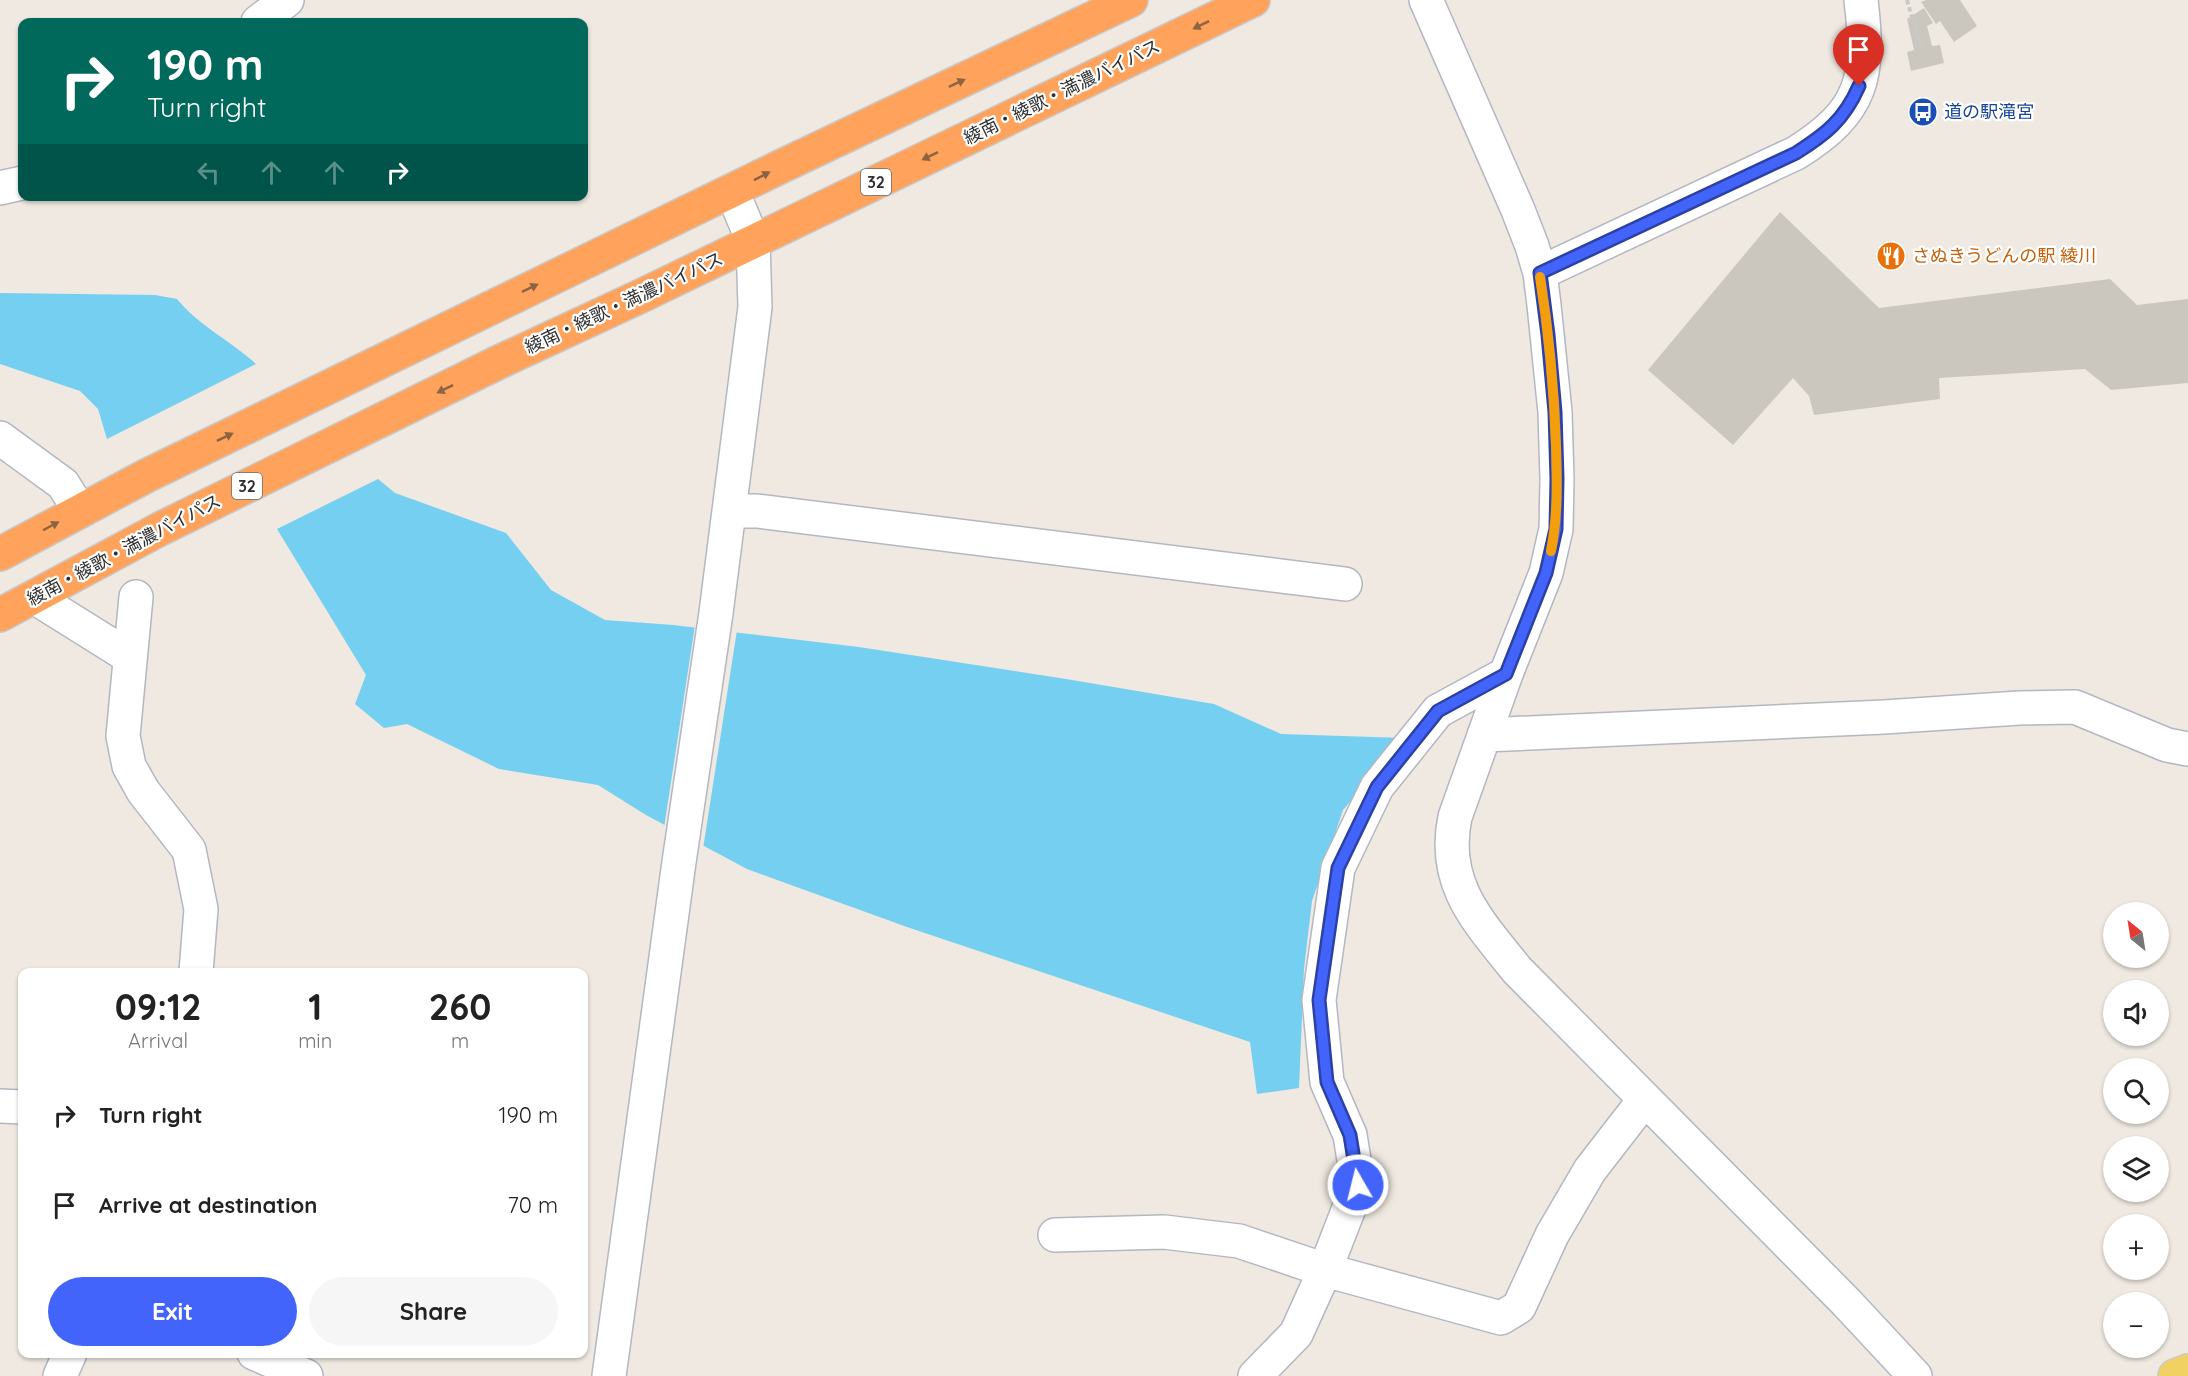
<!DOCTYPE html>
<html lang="en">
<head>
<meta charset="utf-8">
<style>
	:root { --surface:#fff; --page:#f6f6f6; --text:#222; --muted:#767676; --accent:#4264fb }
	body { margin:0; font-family:Quicksand,"Noto Sans JP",sans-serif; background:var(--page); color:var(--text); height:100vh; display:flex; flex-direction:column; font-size:22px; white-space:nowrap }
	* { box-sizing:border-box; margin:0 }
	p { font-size:20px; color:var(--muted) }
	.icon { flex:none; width:33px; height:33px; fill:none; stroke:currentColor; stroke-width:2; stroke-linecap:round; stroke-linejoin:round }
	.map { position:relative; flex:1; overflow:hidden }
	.drawer { position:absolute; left:18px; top:968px; width:570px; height:390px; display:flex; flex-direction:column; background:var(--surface); border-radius:12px; box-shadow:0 2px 4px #0004 }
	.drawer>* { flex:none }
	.hud { position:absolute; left:18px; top:18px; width:570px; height:183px; border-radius:12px; box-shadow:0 2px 4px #0004; background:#00695c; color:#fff; overflow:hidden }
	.needle { width:39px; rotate:330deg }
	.buttons { position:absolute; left:2103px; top:902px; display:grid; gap:12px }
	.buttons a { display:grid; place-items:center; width:66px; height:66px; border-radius:50%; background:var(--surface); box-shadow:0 2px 4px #0004; font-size:30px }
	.pin { position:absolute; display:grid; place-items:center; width:51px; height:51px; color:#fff; margin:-62px -26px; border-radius:50% 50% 50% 0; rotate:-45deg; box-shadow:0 0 6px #0007 }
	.pin .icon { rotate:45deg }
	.me { position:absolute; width:66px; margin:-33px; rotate:352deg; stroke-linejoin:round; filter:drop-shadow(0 0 4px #0008) }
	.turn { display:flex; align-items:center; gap:21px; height:126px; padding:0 30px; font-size:27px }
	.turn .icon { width:78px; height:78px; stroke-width:2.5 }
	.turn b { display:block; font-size:42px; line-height:51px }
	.lanes { display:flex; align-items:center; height:57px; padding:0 30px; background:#0003; justify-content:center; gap:30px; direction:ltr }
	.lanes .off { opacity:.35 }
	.eta { display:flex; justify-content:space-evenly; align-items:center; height:102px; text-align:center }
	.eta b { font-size:36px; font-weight:700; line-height:42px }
	.cta { display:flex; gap:12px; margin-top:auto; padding:12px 30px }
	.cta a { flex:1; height:69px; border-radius:36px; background:var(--accent); color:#fff; font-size:24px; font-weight:700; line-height:69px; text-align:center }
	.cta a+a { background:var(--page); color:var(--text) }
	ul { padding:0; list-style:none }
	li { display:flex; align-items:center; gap:18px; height:90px; padding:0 30px }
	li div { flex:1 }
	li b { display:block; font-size:22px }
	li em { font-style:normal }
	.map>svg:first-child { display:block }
	.water { fill:#75cff0 }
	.pier { fill:#efe9e1 }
	.building { fill:#cbc7bf }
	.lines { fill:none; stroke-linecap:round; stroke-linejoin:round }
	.minor-casing { stroke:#b4b7c1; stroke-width:36 }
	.major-casing { stroke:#c9c9c9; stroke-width:36 }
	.highway-casing { stroke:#c9c9c9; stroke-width:36 }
	.path { stroke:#c9c9c9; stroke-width:4; stroke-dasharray:4.5 3; stroke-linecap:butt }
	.minor { stroke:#fff; stroke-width:33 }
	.major { stroke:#f2d163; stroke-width:33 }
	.highway { stroke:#ffa35c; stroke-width:33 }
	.oneway { fill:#8c6343 }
	.route-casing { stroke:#2b41a3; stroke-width:15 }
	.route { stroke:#4264fb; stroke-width:10 }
	.slow { stroke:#f59e0b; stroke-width:10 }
	.labels { text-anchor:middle; stroke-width:4.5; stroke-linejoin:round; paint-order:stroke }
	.shield { fill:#fff; stroke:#6d6d6d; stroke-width:1.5 }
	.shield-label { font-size:16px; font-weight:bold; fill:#2e2e2e }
	.street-label { font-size:18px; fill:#2e2e2e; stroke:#fff }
	.transit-label { font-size:18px; fill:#164399; stroke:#fff; text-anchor:start }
	.food-label { font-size:18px; fill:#c56008; stroke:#fff; text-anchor:start }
</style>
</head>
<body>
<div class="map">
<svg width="2188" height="1376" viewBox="0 0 2188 1376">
	<rect width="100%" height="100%" fill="#efe9e1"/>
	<!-- water -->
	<path class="water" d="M 0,293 L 155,295 L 177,299 C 199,326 230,340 256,364 L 107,439 L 98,409 L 80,391 L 0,364 Z
		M 378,479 L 395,493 L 506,533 L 551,590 L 605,620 L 673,625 L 859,647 L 1066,679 L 1214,704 L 1281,734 L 1404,738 L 1343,810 L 1312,901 L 1304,969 L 1299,1088 L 1257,1094 L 1250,1042 L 907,927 L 747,869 L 646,815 L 598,785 L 499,769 L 407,724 L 384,728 L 355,704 L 366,675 L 277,529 Z"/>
	<!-- pier -->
	<path class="pier" d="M 695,625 L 737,630 L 703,849 L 664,828 Z"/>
	<!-- building -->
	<path class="building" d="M 1926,0 L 1960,0 L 1977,26 L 1954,42 L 1940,21 L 1936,24 L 1921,2 Z
		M 1924,8 L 1933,23 L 1927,26 L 1932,46 L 1940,45 L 1944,63 L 1911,71 L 1907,52 L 1914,50 L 1907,19 Z
		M 1780,212 L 1879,308 L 2110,279 L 2137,305 L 2188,299 L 2188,383 L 2111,390 L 2085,369 L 1939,378 L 1940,399 L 1814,415 L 1809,396 L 1793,378 L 1733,445 L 1648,370 Z"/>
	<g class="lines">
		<!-- minor casing -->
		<g class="minor-casing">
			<path id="minor" d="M 1426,0 L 1518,210 L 1532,246 L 1540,273 L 1544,305 L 1555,412 L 1557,479 L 1556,529 L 1546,573 L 1506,674 L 1455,817 C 1441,884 1478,921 1517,970 L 1846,1302 L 1915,1376
				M 258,22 L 287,0
				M 0,188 L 22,183
				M 1540,273 L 1796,153 C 1864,111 1870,76 1861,0
				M 0,438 L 63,484 L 80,511
				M 729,511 L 757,511 L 1345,584
				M 34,597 L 130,657
				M 136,597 L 123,736 L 129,766 L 143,791 L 189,850 L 201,909 L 196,972
				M 1484,735 L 1884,717 L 2019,708 L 2075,707 L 2167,745 L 2188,749
				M 0,1106 L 22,1107
				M 1055,1235 L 1164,1232 L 1239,1241 L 1325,1270 L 1501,1318 L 1519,1307 L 1552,1235 L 1590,1170 L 1645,1099
				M 254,1353 L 306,1376
				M 60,1376 L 70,1353
				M 609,1376 L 679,862 L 716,613 L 755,307 L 753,241 L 732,191
				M 1255,1376 L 1296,1334 L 1325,1270 L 1358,1185 L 1350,1135 L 1327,1082 L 1319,1000 L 1338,868 L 1377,787 L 1438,711 L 1506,674"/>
		</g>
		<!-- major casing -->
		<g class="major-casing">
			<path id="major" d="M 2175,1376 L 2188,1371"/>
		</g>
		<!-- highway casing -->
		<g class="highway-casing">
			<path id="highway" d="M 0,554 L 146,476 L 780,167 L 1131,0
				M 0,615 L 160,529 L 497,363 L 643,295 L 1253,0"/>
		</g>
		<!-- path -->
		<path class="path" d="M 1907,0 L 1921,48"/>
		<!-- minor -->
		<use href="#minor" class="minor"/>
		<!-- major -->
		<use href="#major" class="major"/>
		<!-- highway -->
		<use href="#highway" class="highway"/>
	</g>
	<!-- one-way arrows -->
	<defs><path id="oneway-solid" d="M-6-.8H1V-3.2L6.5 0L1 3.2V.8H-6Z" transform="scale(1.5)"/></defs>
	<g class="oneway">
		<use href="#oneway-solid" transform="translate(1201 25) rotate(154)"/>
		<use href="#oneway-solid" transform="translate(957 83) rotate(-25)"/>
		<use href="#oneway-solid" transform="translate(930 156) rotate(154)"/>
		<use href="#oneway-solid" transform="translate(762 176) rotate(-27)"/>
		<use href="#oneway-solid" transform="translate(530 288) rotate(-26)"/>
		<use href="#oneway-solid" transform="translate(445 389) rotate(154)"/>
		<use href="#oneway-solid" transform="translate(225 437) rotate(-26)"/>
		<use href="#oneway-solid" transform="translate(51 526) rotate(-28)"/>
	</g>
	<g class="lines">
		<!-- route casing -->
		<g class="route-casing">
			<path id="route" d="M 1358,1185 L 1350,1135 L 1327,1082 L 1319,1000 L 1338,868 L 1377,787 L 1438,711 L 1506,674 L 1546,573 L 1556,529 L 1557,479 L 1555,412 L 1548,335 L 1540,273 L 1796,153 C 1826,134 1844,120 1859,86"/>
		</g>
		<!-- route -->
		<use href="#route" class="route"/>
		<!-- slow -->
		<path class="slow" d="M 1540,277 C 1549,333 1554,389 1556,446 C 1557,481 1558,516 1551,551"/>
	</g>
	<!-- icons -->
	<defs>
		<g id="bus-disc" transform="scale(1.5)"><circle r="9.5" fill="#1a4fb4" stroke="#fff"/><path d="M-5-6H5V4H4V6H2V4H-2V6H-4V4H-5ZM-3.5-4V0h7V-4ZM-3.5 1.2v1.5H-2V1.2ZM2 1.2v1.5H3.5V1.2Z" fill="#fff"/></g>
		<g id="restaurant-disc" transform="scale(1.5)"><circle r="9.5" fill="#e8710a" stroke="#fff"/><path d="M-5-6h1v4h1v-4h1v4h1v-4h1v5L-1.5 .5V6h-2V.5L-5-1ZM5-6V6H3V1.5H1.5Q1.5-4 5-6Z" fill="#fff"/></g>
	</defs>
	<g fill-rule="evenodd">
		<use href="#bus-disc" x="1923" y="112"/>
		<use href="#restaurant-disc" x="1891" y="256"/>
	</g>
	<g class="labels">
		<!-- shield labels -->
		<g class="shield">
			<rect x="861" y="169" width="30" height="26" rx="4.5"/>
			<rect x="232" y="473" width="30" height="26" rx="4.5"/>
		</g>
		<g class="shield-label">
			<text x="876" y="188">32</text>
			<text x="247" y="492">32</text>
		</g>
		<!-- street labels -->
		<g class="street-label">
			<text transform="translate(1062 92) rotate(-26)" y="6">綾南・綾歌・満濃バイパス</text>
			<text transform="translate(624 303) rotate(-25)" y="6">綾南・綾歌・満濃バイパス</text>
			<text transform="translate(124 550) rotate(-28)" y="6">綾南・綾歌・満濃バイパス</text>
		</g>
		<!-- transit labels -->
		<g class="transit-label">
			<text x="1944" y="118">道の駅滝宮</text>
		</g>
		<!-- food labels -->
		<g class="food-label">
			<text x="1912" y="262">さぬきうどんの駅 綾川</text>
		</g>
	</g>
</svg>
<div class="buttons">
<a><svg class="needle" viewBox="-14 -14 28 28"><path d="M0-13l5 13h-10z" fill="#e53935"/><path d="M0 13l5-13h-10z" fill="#767676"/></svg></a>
<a><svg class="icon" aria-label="sound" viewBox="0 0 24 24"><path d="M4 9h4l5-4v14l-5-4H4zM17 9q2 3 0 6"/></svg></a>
<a><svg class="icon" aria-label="search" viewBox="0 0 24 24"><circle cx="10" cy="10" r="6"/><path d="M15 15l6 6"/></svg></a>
<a><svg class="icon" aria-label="layers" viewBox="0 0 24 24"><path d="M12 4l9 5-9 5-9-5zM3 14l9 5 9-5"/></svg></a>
<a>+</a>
<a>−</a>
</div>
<div class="pin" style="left:1859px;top:86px;background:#d93025"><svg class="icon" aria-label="arrive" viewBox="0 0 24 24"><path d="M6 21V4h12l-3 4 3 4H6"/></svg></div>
<svg class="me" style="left:1358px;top:1185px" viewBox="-20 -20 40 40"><circle r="17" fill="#4264fb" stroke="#fff" stroke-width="3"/><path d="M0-11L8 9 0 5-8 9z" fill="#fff"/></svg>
<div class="hud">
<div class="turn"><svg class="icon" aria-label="right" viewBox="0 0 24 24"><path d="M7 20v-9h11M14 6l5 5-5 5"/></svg><div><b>190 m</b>Turn right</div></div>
<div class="lanes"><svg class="icon off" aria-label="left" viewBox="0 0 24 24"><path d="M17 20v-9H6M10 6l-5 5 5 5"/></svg><svg class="icon off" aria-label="ahead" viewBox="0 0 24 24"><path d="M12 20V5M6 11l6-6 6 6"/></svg><svg class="icon off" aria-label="ahead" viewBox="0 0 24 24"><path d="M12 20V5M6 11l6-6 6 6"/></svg><svg class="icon" aria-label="right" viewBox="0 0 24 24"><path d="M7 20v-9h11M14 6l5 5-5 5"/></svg></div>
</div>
<section class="drawer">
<div class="eta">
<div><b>09:12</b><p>Arrival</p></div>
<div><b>1</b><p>min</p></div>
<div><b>260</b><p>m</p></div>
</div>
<ul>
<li><svg class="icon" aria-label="right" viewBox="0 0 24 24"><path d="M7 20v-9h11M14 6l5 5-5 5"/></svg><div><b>Turn right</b></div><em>190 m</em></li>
<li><svg class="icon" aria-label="arrive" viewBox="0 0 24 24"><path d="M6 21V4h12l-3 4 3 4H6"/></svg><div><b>Arrive at destination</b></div><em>70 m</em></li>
</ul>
<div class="cta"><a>Exit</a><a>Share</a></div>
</section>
</div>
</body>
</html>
